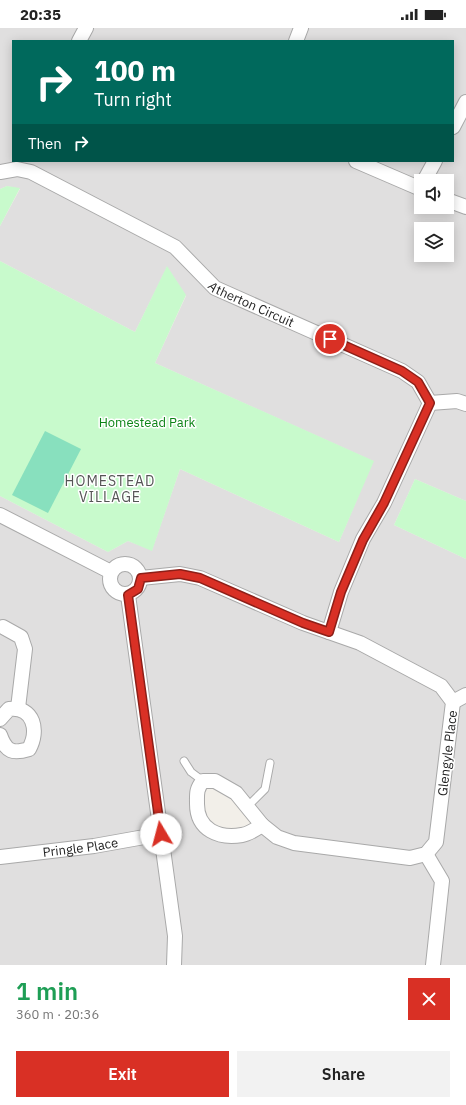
<!DOCTYPE html>
<html lang="en">
<head>
<meta charset="utf-8">
<style>
	:root { --surface:#fff; --page:#f2f2f2; --text:#222; --muted:#767676; --accent:#d93025 }
	body { margin:0; font-family:"IBM Plex Sans",sans-serif; background:var(--page); color:var(--text); height:100vh; display:flex; flex-direction:column; font-size:15px; white-space:nowrap }
	* { box-sizing:border-box; margin:0 }
	p { font-size:13px; color:var(--muted) }
	.icon { flex:none; width:22px; height:22px; fill:none; stroke:currentColor; stroke-width:2; stroke-linecap:round; stroke-linejoin:round }
	.map { position:relative; height:937px; overflow:hidden }
	.side { display:flex; flex-direction:column; background:var(--surface); flex:1 }
	.side>* { flex:none }
	.hud { position:absolute; left:12px; top:12px; width:442px; height:122px; border-radius:0px; box-shadow:0 2px 10px #0003; background:#00695c; color:#fff; overflow:hidden }
	.buttons { position:absolute; left:414px; top:146px; display:grid; gap:8px }
	.buttons a { display:grid; place-items:center; width:40px; height:40px; border-radius:0px; background:var(--surface); box-shadow:0 2px 10px #0003; font-size:20px }
	.pin { position:absolute; display:grid; place-items:center; width:34px; height:34px; color:#fff; margin:-17px; border:2px solid #fff; border-radius:50%; box-shadow:0 1px 4px #0007 }
	.me { position:absolute; width:44px; margin:-22px; rotate:352deg; stroke-linejoin:round; filter:drop-shadow(0 0 3px #0008) }
	.turn { display:flex; align-items:center; gap:14px; height:84px; padding:0 16px; font-size:18px }
	.turn .icon { width:52px; height:52px; stroke-width:2.5 }
	.turn b { display:block; font-size:28px; line-height:34px }
	.then { display:flex; align-items:center; height:38px; padding:0 16px; background:#0003; gap:8px; font-size:15px }
	.round { display:grid; place-items:center; flex:none; width:42px; height:42px; border-radius:0px; background:var(--page) }
	.head { display:flex; align-items:center; justify-content:space-between; height:68px; padding:0 16px }
	h1 { font-size:24px; font-weight:600; line-height:30px; color:#1e9e55 }
	.button { display:flex; gap:8px; margin-top:auto; padding:8px 16px }
	.button a { flex:1; height:46px; border-radius:0px; background:var(--accent); color:#fff; font-size:16px; font-weight:600; line-height:46px; text-align:center }
	.button a+a { background:var(--page); color:var(--text) }
	.status { display:flex; justify-content:space-between; align-items:center; height:28px; padding:0 20px; background:var(--surface); direction:ltr }
	.status svg { height:11px; fill:currentColor }
	.map>svg:first-child { display:block }
	.residential { fill:#e0dfdf; fill-rule:evenodd }
	.park { fill:#c8facc }
	.pitch { fill:#88e0be }
	.lines { fill:none; stroke-linecap:round; stroke-linejoin:round }
	.lane-casing { stroke:#a9a9a9; stroke-width:9 }
	.street-casing { stroke:#a9a9a9; stroke-width:16 }
	.lane { stroke:#fff; stroke-width:7 }
	.street { stroke:#fff; stroke-width:14 }
	.route-casing { stroke:#8d1f18; stroke-width:10 }
	.route { stroke:#d93025; stroke-width:7 }
	.labels { text-anchor:middle; stroke-width:3; stroke-linejoin:round; paint-order:stroke }
	.street-label { font-size:13px; fill:#222; stroke:#fff }
	.park-label { font-size:13px; fill:#0c8416; stroke:#fff }
	.neighbourhood-label { font-size:14px; letter-spacing:1px; fill:#555; stroke:#fff }
</style>
</head>
<body>
<div class="status"><b>20:35</b><svg viewBox="0 0 49 12"><path d="M0 12V9h3v3zM5 12V6h3v6zM10 12V3h3v9zM15 12V0h3v12zM26 1h20v11H26zM47 4h2v5h-2z"/></svg></div>
<div class="map">
<svg width="466" height="937" viewBox="0 0 466 937">
	<rect width="100%" height="100%" fill="#f2efe9"/>
	<!-- residential -->
	<path class="residential" d="M 0,0 L 466,0 L 466,473 L 415,451 L 394,497 L 466,531 L 466,937 L 0,937 L 0,468 L 108,524 L 128,513 L 152,522 L 180,441 L 339,514 L 373,433 L 155,335 L 186,268 L 167,239 L 135,304 L 0,233 L 0,198 L 20,161 L 7,158 L 0,161 ZM 13,13 L 453,13 L 453,133 L 13,133 ZM 421,153 L 447,153 L 447,179 L 421,179 ZM 421,201 L 447,201 L 447,227 L 421,227 ZM 215,753 L 261,797 L 222,808 L 208,802 L 197,761 Z"/>
	<!-- park -->
	<path class="park" d="M 7,158 L 20,160 L 0,198 L 0,161 Z
		M 0,233 L 135,304 L 167,238 L 186,267 L 155,335 L 374,433 L 339,514 L 180,441 L 152,523 L 128,513 L 108,524 L 0,468 Z
		M 415,451 L 466,473 L 466,531 L 394,497 Z"/>
	<!-- pitch -->
	<path class="pitch" d="M 45,403 L 81,421 L 48,485 L 12,467 Z"/>
	<g class="lines">
		<!-- lane casing -->
		<g class="lane-casing">
			<path id="lane" d="M 184,733 L 191,744 L 203,753
				M 248,778 L 265,761 L 270,735"/>
		</g>
		<!-- street casing -->
		<g class="street-casing">
			<g id="street">
				<path d="M 79,13 L 86,0"/>
				<path d="M 296,13 L 301,0"/>
				<path d="M 453,99 L 466,74"/>
				<path d="M 356,133 L 421,161"/>
				<path id="s1" d="M 0,144 L 17,141 L 31,144 L 175,219 L 215,260 L 402,343 L 418,354 L 430,375 L 384,475 L 363,511 L 341,564 L 329,604"/>
				<path d="M 424,153 L 435,133"/>
				<path d="M 447,172 L 466,179"/>
				<path d="M 430,375 L 457,373 L 466,376"/>
				<path d="M 0,487 L 111,544"/>
				<circle cx="125" cy="551" r="15"/>
				<path d="M 141,550 L 180,546 L 200,550 L 303,595 L 360,615 L 441,658 L 453,674 L 436,814 L 426,826 L 410,830 L 294,815 L 277,809 L 262,797"/>
				<path d="M 128,567 L 175,908 L 174,937"/>
				<path d="M 3,599 L 21,609 L 25,621 L 18,680"/>
				<path d="M 453,674 L 466,667"/>
				<path d="M 0,691 L 9,681 C 34,678 39,703 29,721 C 13,726 6,724 0,707"/>
				<path d="M 203,753 L 215,753 L 236,765 L 262,797 C 256,801 249,806 242,807 C 219,811 197,802 197,776 C 197,766 196,761 203,753 Z"/>
				<path d="M 426,826 L 442,853 L 433,937"/>
				<path id="s2" d="M 0,829 L 94,818 L 161,806"/>
			</g>
		</g>
		<!-- lane -->
		<use href="#lane" class="lane"/>
		<!-- street -->
		<use href="#street" class="street"/>
	</g>
	<g class="lines">
		<!-- route casing -->
		<g class="route-casing">
			<path id="route" d="M 161,806 L 128,567 L 138,561 L 141,550 L 180,546 L 200,550 L 303,595 L 329,604 L 341,564 L 363,512 L 384,475 L 430,375 L 418,354 L 402,343 L 330,311"/>
		</g>
		<!-- route -->
		<use href="#route" class="route"/>
	</g>
	<g class="labels">
		<!-- street labels -->
		<g class="street-label">
			<text dy="5" stroke="none"><textPath href="#s1" startOffset="291">Atherton Circuit</textPath></text>
			<text transform="translate(447 725) rotate(-83)" y="5">Glengyle Place</text>
			<text dy="5" stroke="none"><textPath href="#s2" startOffset="81">Pringle Place</textPath></text>
		</g>
		<!-- park labels -->
		<g class="park-label">
			<text x="147" y="399">Homestead Park</text>
		</g>
		<!-- neighbourhood labels -->
		<g class="neighbourhood-label">
			<text x="110" y="458">HOMESTEAD<tspan x="110" dy="16">VILLAGE</tspan></text>
		</g>
	</g>
</svg>
<div class="buttons">
<a><svg class="icon" aria-label="sound" viewBox="0 0 24 24"><path d="M4 9h4l5-4v14l-5-4H4zM17 9q2 3 0 6"/></svg></a>
<a><svg class="icon" aria-label="layers" viewBox="0 0 24 24"><path d="M12 4l9 5-9 5-9-5zM3 14l9 5 9-5"/></svg></a>
</div>
<div class="pin" style="left:330px;top:311px;background:#d93025"><svg class="icon" aria-label="arrive" viewBox="0 0 24 24"><path d="M6 21V4h12l-3 4 3 4H6"/></svg></div>
<svg class="me" style="left:161px;top:806px" viewBox="-20 -20 40 40"><circle r="19" fill="#fff"/><path d="M0-13L10 11 0 6-10 11z" fill="#d93025"/></svg>
<div class="hud">
<div class="turn"><svg class="icon" aria-label="right" viewBox="0 0 24 24"><path d="M7 20v-9h11M14 6l5 5-5 5"/></svg><div><b>100 m</b>Turn right</div></div>
<div class="then">Then<svg class="icon" aria-label="right" viewBox="0 0 24 24"><path d="M7 20v-9h11M14 6l5 5-5 5"/></svg></div>
</div>
</div>
<section class="side">
<div class="head"><div><h1>1 min</h1><p>360 m · 20:36</p></div><a class="round" style="background:#d93025;color:#fff"><svg class="icon" aria-label="close" viewBox="0 0 24 24"><path d="M6 6l12 12M18 6L6 18"/></svg></a></div>
<div class="button"><a>Exit</a><a>Share</a></div>
</section>
</body>
</html>
